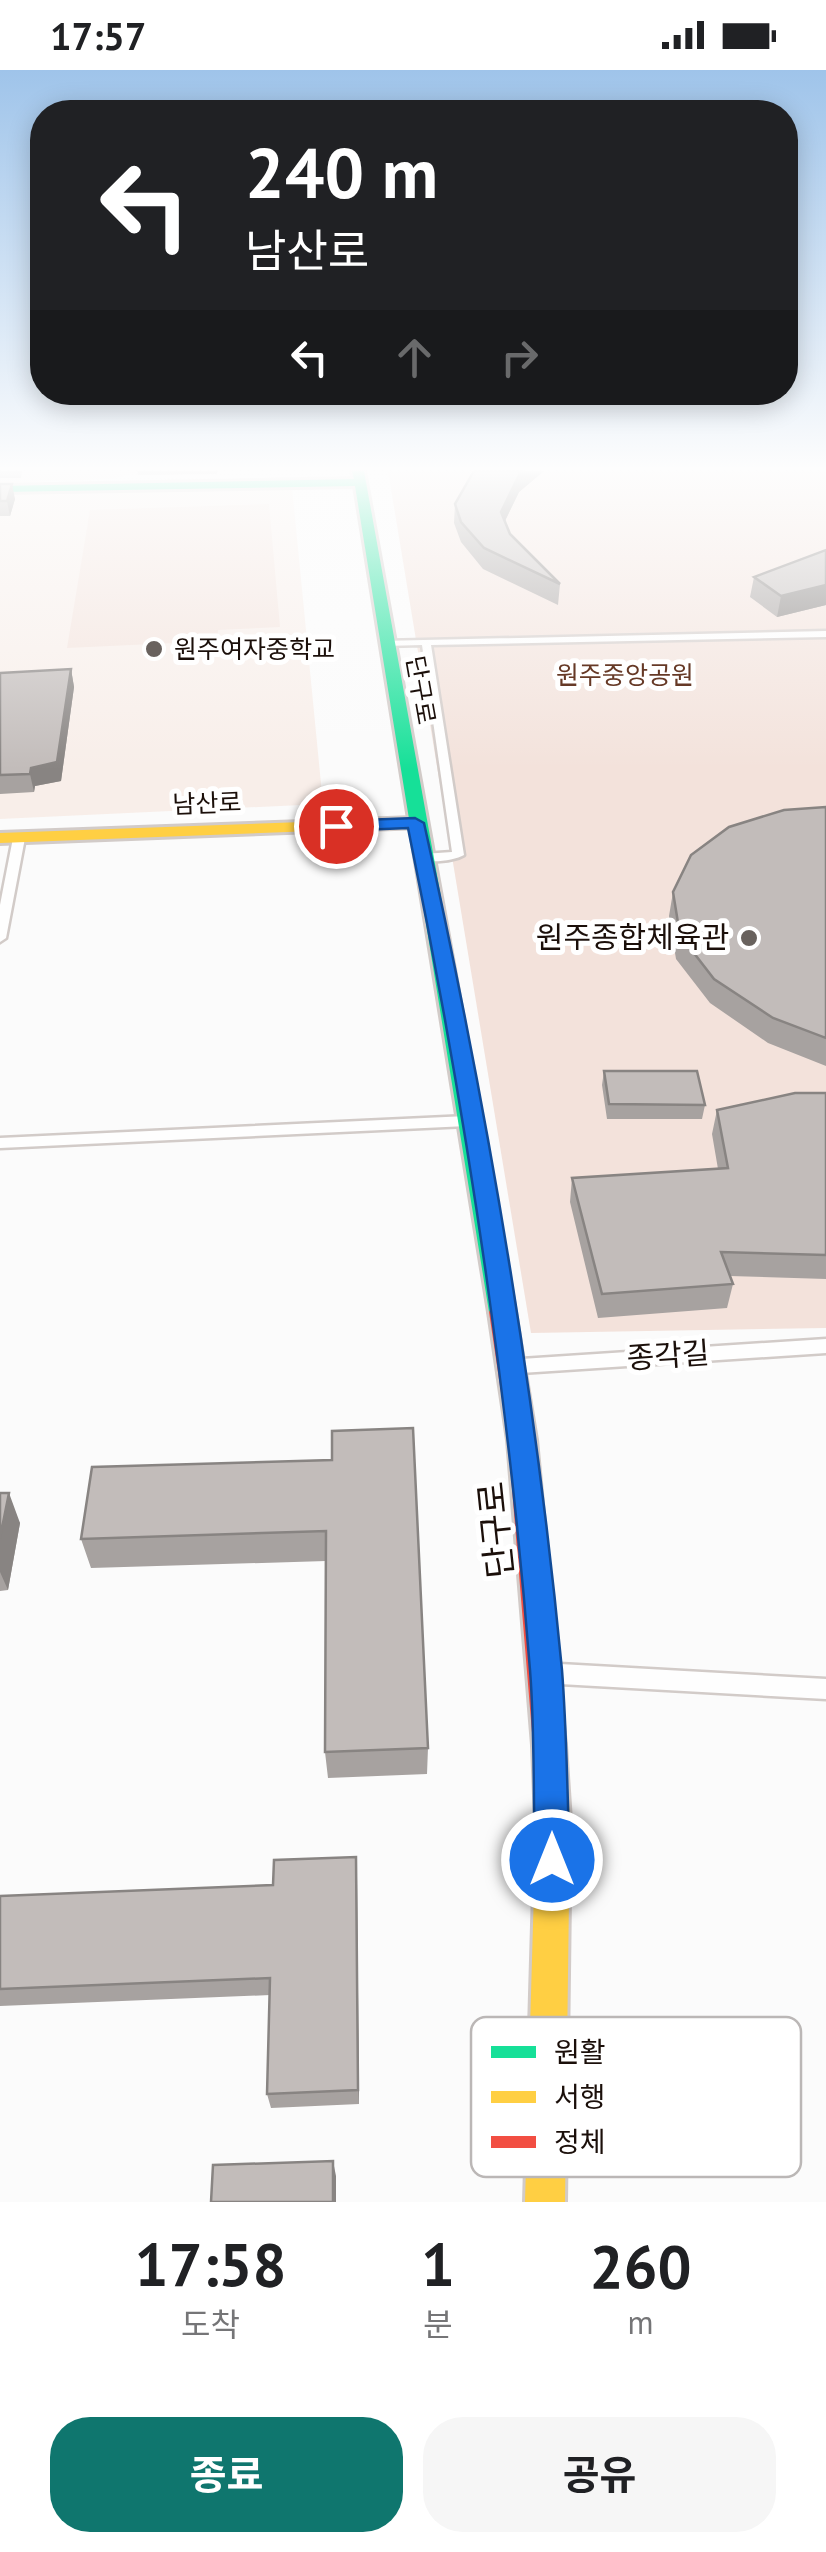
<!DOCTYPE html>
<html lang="ko">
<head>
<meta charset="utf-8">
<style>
	:root { --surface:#fff; --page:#f6f6f6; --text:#202124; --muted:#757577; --accent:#0f766e }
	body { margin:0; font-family:"PT Sans","Noto Sans KR",sans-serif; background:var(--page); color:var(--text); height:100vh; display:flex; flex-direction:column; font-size:38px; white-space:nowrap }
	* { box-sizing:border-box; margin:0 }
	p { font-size:32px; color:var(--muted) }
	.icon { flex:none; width:55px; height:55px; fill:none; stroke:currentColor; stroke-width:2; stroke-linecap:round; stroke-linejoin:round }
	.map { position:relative; height:2132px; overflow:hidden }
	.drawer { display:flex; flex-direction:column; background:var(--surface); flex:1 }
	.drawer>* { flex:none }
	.guide { position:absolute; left:30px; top:30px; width:768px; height:305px; border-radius:40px; box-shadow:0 5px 25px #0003; background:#202124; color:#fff; overflow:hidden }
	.pin { position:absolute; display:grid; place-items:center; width:85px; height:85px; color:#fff; margin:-42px; border:5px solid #fff; border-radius:50%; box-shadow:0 2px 10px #0007 }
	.me { position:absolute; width:110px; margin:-55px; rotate:0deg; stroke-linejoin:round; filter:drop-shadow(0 0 8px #0008) }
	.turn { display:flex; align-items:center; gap:35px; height:210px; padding:0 50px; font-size:45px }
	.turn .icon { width:130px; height:130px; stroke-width:2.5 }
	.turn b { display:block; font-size:70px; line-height:85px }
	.lanes { display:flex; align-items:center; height:95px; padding:0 50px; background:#0003; justify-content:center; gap:50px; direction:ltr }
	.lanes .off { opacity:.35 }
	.eta { display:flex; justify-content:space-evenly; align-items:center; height:170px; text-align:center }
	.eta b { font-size:60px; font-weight:700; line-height:70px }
	.button { display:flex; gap:20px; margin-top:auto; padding:20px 50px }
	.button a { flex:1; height:115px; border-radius:40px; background:var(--accent); color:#fff; font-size:40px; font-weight:700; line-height:115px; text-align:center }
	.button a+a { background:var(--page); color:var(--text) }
	.status { display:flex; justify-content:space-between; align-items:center; height:70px; padding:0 50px; background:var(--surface); direction:ltr }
	.status svg { height:28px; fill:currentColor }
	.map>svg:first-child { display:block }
	.built { fill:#f8eee9 }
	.green { fill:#f3e2db }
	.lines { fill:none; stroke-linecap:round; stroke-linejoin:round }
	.lane-casing { stroke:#d2cbc8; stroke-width:5 }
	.fast-casing { stroke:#d2cbc8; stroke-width:6 }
	.slow-casing { stroke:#d2cbc8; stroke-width:6 }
	.jam-casing { stroke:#d2cbc8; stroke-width:6 }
	.lane { fill:#fefefe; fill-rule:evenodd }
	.fast { fill:#16e098; fill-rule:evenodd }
	.slow { fill:#ffcf43; fill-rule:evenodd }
	.jam { fill:#f24e42; fill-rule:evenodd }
	.wall { fill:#a7a2a0 }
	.shaded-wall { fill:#888482 }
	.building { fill:#c2bcba; stroke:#888482; stroke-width:2.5 }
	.route { fill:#1a73e8; stroke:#114b97; stroke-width:2.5 }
	.poi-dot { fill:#69625e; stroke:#fff; stroke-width:4 }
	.labels { text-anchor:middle; stroke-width:10; stroke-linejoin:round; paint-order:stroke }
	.far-poi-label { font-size:25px; fill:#1b0f0a; stroke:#fff; text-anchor:start }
	.far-park-label { font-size:25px; fill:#663926; stroke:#fff }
	.far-street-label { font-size:25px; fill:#1b0f0a; stroke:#fff }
	.poi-label { font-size:30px; fill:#1b0f0a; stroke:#fff; text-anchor:end }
	.street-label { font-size:30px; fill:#1b0f0a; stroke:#fff }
	.near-street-label { font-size:35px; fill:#1b0f0a; stroke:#fff }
	.key { fill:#fff; stroke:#bbb7b6; stroke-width:2.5 }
	.key-label { font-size:28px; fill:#1b0f0a }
</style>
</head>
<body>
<div class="status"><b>17:57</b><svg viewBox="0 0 49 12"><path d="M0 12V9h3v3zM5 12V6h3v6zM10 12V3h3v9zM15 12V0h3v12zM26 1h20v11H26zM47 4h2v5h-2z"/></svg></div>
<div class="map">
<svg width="826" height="2132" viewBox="0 0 826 2132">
	<rect width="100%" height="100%" fill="#fbfbfb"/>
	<!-- built -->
	<path class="built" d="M 0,401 L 140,401 L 113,409 L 0,413 Z
		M 292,417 L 323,734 L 0,749 L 0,423 Z"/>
	<!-- green -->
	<path class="green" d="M 388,401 L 826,401 L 826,1258 L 531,1263 Z
		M 269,434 L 280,557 L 218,560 L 217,571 L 67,578 L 90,440 Z"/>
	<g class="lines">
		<!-- lane casing -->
		<g class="lane-casing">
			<path id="lane" d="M 826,561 L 826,567 L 431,575 L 464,785 C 454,791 427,794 417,788 L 423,784 L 452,782 L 422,575 L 384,576 L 381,575 L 381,571 Z
				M 19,765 L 25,768 L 6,868 L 0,872 L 0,835 L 13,768 Z
				M 467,1046 L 474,1051 L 467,1056 L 0,1078 L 0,1068 Z
				M 826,1269 L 826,1283 L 521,1303 L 515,1301 L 512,1296 L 515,1291 L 521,1289 Z
				M 560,1594 L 826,1609 L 826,1629 L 560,1614 L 553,1611 L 549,1604 L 553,1597 Z"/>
		</g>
		<!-- fast casing -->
		<g class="fast-casing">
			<path id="fast" d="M 352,401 L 364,401 L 497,1137 L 515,1242 L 511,1249 L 502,1252 L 493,1249 L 489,1242 L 355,416 L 0,422 L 0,416 L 354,409 Z"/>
		</g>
		<!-- slow casing -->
		<g class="slow-casing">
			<path id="slow" d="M 415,748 L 424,753 L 421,757 L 0,773 L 0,763 Z
				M 549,1659 L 561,1663 L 565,1675 L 570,1751 L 565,2132 L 525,2132 L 536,1751 L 533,1675 L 537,1663 Z"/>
		</g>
		<!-- jam casing -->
		<g class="jam-casing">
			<path id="jam" d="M 502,1232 L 511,1235 L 515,1242 L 536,1370 L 565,1675 L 561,1687 L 549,1691 L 537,1687 L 533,1675 L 508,1370 L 489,1242 L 493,1235 Z"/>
		</g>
		<!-- lane -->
		<use href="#lane" class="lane"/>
		<!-- fast -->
		<use href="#fast" class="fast"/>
		<!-- slow -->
		<use href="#slow" class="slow"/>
		<!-- jam -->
		<use href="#jam" class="jam"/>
	</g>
	<!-- wall -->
	<path class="wall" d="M 0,401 L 22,401 L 21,408 L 0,408 Z
		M 137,401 L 218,401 L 217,404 L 138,405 Z
		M 474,401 L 544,401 L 519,422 L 505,451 L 510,464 L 560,514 L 558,535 L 483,499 L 461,472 L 454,453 L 455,434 Z
		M 0,414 L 15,429 L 10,446 L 0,446 Z
		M 826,480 L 826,535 L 777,547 L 750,527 L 754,507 Z
		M 71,599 L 74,617 L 61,711 L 35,716 L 34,722 L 0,724 L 0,603 Z
		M 826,737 L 826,996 L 768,973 L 710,933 L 676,889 L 669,846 L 673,822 Z
		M 604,1001 L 705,1035 L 702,1049 L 607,1049 L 602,1015 Z
		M 826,1023 L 826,1209 L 730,1206 L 733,1214 L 727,1238 L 598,1248 L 570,1132 L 572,1108 L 718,1099 L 712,1064 L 717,1040 Z
		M 332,1390 L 428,1678 L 427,1704 L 328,1708 L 325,1682 L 326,1491 L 91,1498 L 81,1469 Z
		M 0,1423 L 20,1453 L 8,1520 L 0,1521 Z
		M 356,1787 L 359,2034 L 271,2038 L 267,2024 L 270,1925 L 0,1936 L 0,1826 L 273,1815 Z"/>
	<!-- shaded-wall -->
	<path class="shaded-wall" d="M 523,401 L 544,401 L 519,422 L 500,461 L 501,442 L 520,403 Z
		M 12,414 L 15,429 L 10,446 L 7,431 Z
		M 826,515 L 826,535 L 777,547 L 781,526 Z
		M 71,599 L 74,617 L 61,711 L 35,716 L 34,722 L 30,704 L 31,698 Z
		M 9,1423 L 20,1453 L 8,1520 L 0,1502 L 0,1468 Z
		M 356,1787 L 357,1806 L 359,2034 L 358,2020 Z
		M 333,2091 L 336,2106 L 336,2132 L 333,2132 Z"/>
	<!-- building -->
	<path class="building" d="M 474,401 L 523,401 L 520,403 L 501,442 L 510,464 L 560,514 L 484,478 L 461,452 L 455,434 Z
		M 0,414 L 12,414 L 7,431 L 0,431 Z
		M 826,480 L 826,515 L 781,526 L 754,507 Z
		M 71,599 L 57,692 L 31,698 L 30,704 L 0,705 L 0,603 Z
		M 826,737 L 826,968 L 773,948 L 714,909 L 680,865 L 673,822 L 691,785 L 729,757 L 784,740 Z
		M 604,1001 L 697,1001 L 705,1035 L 609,1034 Z
		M 795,1023 L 826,1023 L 826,1185 L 721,1182 L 733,1214 L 602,1224 L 572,1108 L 728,1098 L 717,1040 Z
		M 413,1358 L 428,1678 L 325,1682 L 326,1461 L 81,1469 L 92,1397 L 332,1390 L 332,1361 Z
		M 0,1423 L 9,1423 L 0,1468 Z
		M 356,1787 L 358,2020 L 267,2024 L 270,1908 L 0,1919 L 0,1826 L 273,1815 L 274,1790 Z
		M 333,2091 L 333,2132 L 211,2132 L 213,2095 Z"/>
	<!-- sky -->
	<linearGradient id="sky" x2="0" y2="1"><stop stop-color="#9fc4ea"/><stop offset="0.57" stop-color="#fdfdfd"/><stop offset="1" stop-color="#fdfdfd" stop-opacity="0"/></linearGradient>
	<rect width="826" height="699" fill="url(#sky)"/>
	<!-- route -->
	<path class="route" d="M 415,748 L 424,753 C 486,1031 535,1316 562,1600 C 567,1663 567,1726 570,1790 L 565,1802 L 552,1807 L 540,1802 L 535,1790 C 533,1726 535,1663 530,1600 C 508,1318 465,1035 408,758 L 336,761 L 328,756 L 336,751 Z"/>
	<!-- markers -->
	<g class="poi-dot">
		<circle cx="154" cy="579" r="10"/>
		<circle cx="749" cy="868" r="10"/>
	</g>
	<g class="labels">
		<!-- far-poi labels -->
		<g class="far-poi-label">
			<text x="174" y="588">원주여자중학교</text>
		</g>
		<!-- far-park labels -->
		<g class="far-park-label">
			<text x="625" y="614">원주중앙공원</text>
		</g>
		<!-- far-street labels -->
		<g class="far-street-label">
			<text transform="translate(421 620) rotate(80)" y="9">단구로</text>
			<text transform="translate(207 733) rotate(-2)" y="9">남산로</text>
		</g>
		<!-- poi labels -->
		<g class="poi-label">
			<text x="729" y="878">원주종합체육관</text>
		</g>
		<!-- street labels -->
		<g class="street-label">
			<text transform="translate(668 1286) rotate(-4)" y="10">종각길</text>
		</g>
		<!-- near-street labels -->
		<g class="near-street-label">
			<text transform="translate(496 1460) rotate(-96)" y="12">단구로</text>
		</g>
	</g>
	<!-- legend -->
	<rect x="471" y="1947" width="330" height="160" rx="15" class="key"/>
	<rect x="491" y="1976" width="45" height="12" fill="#16e098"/>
	<rect x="491" y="2021" width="45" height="12" fill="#ffcf43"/>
	<rect x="491" y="2066" width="45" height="12" fill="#f24e42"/>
	<g class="key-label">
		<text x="554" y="1992">원활</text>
		<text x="554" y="2037">서행</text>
		<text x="554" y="2082">정체</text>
	</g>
</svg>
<div class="pin" style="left:336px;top:756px;background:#d93025"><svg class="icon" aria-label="arrive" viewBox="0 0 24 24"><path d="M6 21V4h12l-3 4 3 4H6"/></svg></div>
<svg class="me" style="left:552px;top:1790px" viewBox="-20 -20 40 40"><circle r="17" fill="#1a73e8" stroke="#fff" stroke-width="3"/><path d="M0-11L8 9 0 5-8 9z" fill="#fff"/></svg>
<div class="guide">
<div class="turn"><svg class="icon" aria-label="left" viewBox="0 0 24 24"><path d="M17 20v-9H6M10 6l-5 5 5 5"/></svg><div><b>240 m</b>남산로</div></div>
<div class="lanes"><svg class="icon" aria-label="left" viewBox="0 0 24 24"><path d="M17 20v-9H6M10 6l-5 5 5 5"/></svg><svg class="icon off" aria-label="ahead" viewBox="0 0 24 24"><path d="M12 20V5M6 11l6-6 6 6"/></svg><svg class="icon off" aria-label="right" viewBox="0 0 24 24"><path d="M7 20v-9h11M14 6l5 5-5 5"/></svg></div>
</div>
</div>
<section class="drawer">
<div class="eta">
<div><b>17:58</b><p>도착</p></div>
<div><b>1</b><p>분</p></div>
<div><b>260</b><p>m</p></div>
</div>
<div class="button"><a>종료</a><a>공유</a></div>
</section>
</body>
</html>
